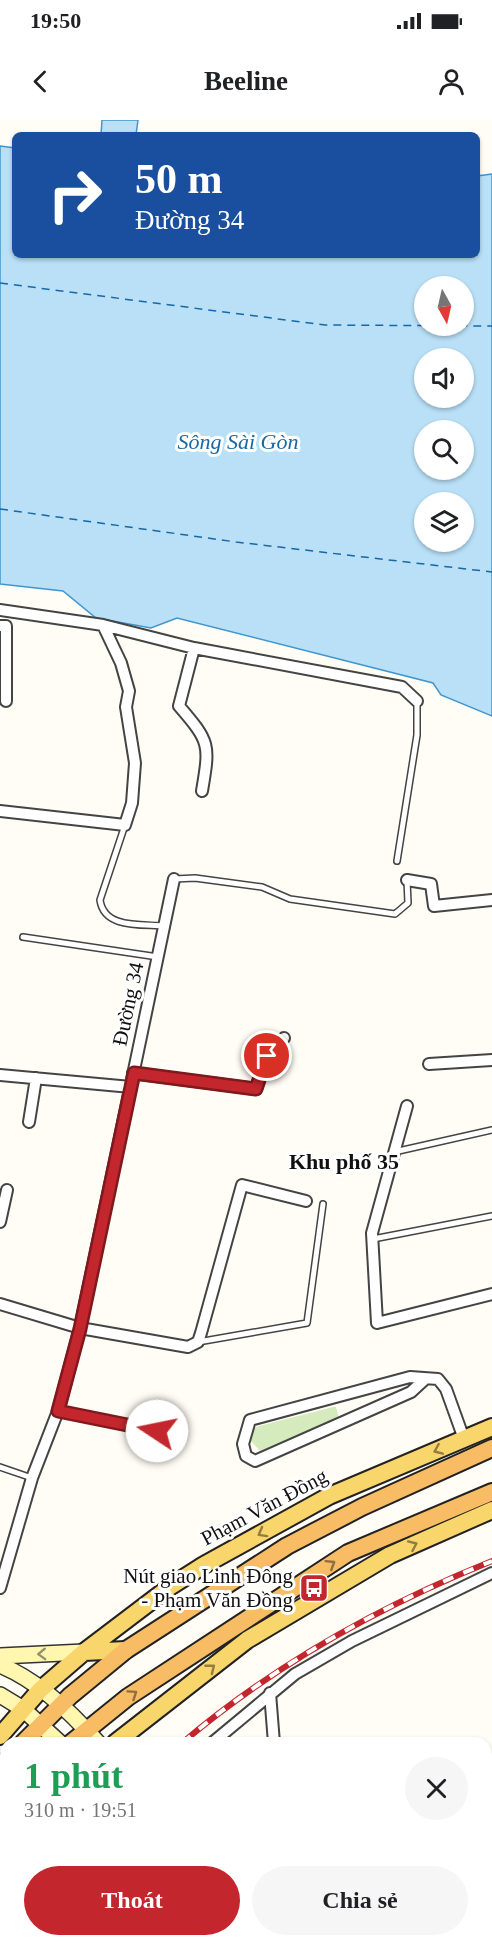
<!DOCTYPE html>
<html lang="vi">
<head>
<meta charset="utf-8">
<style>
	:root { --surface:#fff; --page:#f6f6f6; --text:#202124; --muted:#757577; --accent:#c4262e }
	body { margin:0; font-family:Georgia,serif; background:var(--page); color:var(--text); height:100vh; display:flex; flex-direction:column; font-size:22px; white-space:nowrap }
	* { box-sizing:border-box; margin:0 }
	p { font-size:20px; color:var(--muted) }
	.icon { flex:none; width:33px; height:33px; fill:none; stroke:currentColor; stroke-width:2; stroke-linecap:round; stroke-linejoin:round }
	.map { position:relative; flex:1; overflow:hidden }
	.panel { position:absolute; left:0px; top:1617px; width:492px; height:210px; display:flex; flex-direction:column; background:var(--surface); border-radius:18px 18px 0 0; box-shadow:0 2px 4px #0004 }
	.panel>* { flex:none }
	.hud { position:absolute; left:12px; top:12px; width:468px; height:126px; border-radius:9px; box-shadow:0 2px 4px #0004; background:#1a4fa0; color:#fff; overflow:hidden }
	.needle { width:39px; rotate:172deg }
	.controls { position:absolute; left:414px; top:156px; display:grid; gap:12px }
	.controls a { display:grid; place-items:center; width:60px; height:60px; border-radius:50%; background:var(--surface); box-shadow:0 2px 4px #0004; font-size:30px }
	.pin { position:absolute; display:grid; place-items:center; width:51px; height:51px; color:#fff; margin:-26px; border:3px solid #fff; border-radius:50%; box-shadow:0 2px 6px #0007 }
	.me { position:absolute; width:66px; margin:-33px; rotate:281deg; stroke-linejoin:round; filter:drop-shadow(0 0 4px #0008) }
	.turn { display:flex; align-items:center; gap:21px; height:126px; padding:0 24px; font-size:27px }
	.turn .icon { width:78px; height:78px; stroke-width:2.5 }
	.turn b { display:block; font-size:42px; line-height:51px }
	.round { display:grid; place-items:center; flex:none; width:63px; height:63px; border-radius:32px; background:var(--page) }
	.headline { display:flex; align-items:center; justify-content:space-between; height:102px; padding:0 24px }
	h1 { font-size:36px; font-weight:700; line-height:45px; color:#1e9e55 }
	.primary-button { display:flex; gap:12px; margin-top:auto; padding:12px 24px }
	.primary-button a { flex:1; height:69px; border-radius:36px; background:var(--accent); color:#fff; font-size:24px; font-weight:700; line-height:69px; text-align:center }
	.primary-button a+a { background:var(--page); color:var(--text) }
	.status { display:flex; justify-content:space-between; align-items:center; height:42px; padding:0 30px; background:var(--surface); direction:ltr }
	.status svg { height:16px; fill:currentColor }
	header { display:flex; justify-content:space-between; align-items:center; height:78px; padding:0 24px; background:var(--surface); font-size:27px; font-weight:700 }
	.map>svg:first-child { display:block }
	.green { fill:#d5ebbd }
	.water { fill:#b9e0f7; stroke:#3f96cf; stroke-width:1.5; fill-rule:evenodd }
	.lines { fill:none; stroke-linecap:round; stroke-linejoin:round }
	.ferry { stroke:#1768a6; stroke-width:1.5; stroke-dasharray:8 6; stroke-linecap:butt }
	.service-casing { stroke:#444; stroke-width:8 }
	.minor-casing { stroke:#444; stroke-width:14 }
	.tertiary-casing { stroke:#444; stroke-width:16 }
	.secondary-casing { stroke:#333; stroke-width:18 }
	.primary-casing { stroke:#222; stroke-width:20 }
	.trunk-casing { stroke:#222; stroke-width:20 }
	.service { stroke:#fff; stroke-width:5 }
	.minor { stroke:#fff; stroke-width:10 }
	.tertiary { stroke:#fff; stroke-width:14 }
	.secondary { stroke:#fff6b0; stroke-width:15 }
	.primary { stroke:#f9d66b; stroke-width:16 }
	.trunk { stroke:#f7bc64; stroke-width:16 }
	.rail-casing { stroke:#c4262e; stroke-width:6 }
	.rail { stroke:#fff; stroke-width:4; stroke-dasharray:11; stroke-linecap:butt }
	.oneway { stroke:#917d42 }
	.oneway2 { stroke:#906f3f }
	.oneway3 { stroke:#948f68 }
	.route-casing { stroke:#7f191e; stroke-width:15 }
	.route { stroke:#c4262e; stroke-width:10 }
	.labels { text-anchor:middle; stroke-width:6; stroke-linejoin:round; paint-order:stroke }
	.street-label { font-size:21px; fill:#111; stroke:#fff }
	.poi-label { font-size:21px; fill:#111; stroke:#fff; text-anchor:end }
	.water-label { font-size:22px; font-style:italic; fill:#1768a6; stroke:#fff }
	.neighbourhood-label { font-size:22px; font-weight:bold; fill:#111; stroke:#fff }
</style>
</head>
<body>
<div class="status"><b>19:50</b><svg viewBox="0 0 49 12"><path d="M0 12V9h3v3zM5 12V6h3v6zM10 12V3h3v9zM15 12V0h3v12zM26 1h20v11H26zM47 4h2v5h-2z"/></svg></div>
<header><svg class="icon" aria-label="back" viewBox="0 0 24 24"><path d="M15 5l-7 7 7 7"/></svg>Beeline<svg class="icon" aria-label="person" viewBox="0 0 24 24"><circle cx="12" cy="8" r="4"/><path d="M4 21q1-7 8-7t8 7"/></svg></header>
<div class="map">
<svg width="492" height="1827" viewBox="0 0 492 1827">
	<rect width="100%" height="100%" fill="#fffdf5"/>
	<!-- green -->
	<path class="green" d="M 333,1287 L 336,1287 L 339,1298 L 268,1330 L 260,1331 L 251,1321 L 254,1308 L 259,1306 Z"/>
	<!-- water -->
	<path class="water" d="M 102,0 L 138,0 L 136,15 L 101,15 Z
		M 0,26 L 15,28 L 15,135 L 477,135 L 477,56 L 492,54 L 492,596 L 441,575 L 433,563 L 177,498 L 151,508 L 96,498 L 63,471 L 0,464 ZM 424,166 L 464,166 L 464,206 L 424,206 ZM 424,238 L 464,238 L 464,278 L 424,278 ZM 424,310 L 464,310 L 464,350 L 424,350 ZM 424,382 L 464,382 L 464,422 L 424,422 Z"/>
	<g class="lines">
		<!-- ferry -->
		<path class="ferry" d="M 0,163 L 325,205 L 492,206
			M 0,389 L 236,422 L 492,452"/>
		<!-- service casing -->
		<g class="service-casing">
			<path id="service" d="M 125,705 L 100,780 C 104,809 141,804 164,806
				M 397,741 L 417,615 L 417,581
				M 174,759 L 195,758 L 262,767 L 290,779 L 395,794 L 408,783 L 407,760
				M 23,817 L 158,837
				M 394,1032 L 492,1010
				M 373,1119 L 492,1096
				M 198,1222 L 307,1203 L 323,1084
				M 59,1292 L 157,1311
				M 0,1347 L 32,1358"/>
		</g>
		<!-- minor casing -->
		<g class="minor-casing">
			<path id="minor" d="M 0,490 L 103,505 L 194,528 L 402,567 L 417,581
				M 0,506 L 6,506 L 6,581
				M 194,528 L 179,586 C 210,622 210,624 202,671
				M 0,691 L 125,705 L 132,683 L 135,643 L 126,587 L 129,571 L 121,543 L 103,505
				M 407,760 L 431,764 L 434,786 L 492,780
				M 429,944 L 492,940
				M 133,953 L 256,969 L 267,936 L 284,918
				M 0,955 L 131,967
				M 407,986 L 372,1113 L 377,1203 L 492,1174
				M 29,1002 L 36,958
				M 0,1102 L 7,1070
				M 0,1184 L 80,1208 L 188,1227 L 198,1222 L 201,1213 L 242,1065 L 306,1081
				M 424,1260 L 411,1272 L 255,1341 L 246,1336 L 243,1324 L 250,1300 L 410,1257 L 438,1259 L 446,1269 L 464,1319
				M 0,1468 L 32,1358 L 58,1291 L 80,1208 L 174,759
				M 270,1573 L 274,1623
				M 212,1623 L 295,1554 L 352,1521 L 492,1453
				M 486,1723 L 492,1722
				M 286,1821 L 287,1827
				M 26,1827 L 30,1821"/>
		</g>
		<!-- tertiary casing -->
		<g class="tertiary-casing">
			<path id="tertiary" d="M 0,1789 L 6,1781"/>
		</g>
		<!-- secondary casing -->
		<g class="secondary-casing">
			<path id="secondary" d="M 0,1536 L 84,1532
				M 0,1545 C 37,1560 72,1593 98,1623
				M 0,1575 L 23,1589 L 60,1623"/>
		</g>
		<!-- primary casing -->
		<g class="primary-casing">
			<path id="primary" d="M 84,1532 L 126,1530
				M 0,1616 L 40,1570 L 84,1532 L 171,1466 L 204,1445 L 329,1376 L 492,1307
				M 115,1623 L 247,1520 L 390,1435 L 492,1390
				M 0,1747 L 6,1739"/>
		</g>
		<!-- trunk casing -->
		<g class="trunk-casing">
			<path id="trunk" d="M 23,1623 L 70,1576 L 126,1530 L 287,1426 L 362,1387 L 492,1328
				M 71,1623 L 128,1577 L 348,1433 L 492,1372
				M 0,1648 L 6,1641
				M 0,1698 L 6,1692"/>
		</g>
		<!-- service -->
		<use href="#service" class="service"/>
		<!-- minor -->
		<use href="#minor" class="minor"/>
		<!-- tertiary -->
		<use href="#tertiary" class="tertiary"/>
		<!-- secondary -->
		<use href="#secondary" class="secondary"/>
		<!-- primary -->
		<use href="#primary" class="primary"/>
		<!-- trunk -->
		<use href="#trunk" class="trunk"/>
		<!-- rail casing -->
		<g class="rail-casing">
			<path id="rail" d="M 182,1623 C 274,1545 380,1486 492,1441
				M 4,1827 L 8,1821"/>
		</g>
		<!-- rail -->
		<use href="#rail" class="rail"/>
	</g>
	<!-- one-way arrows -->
	<defs><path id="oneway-chevron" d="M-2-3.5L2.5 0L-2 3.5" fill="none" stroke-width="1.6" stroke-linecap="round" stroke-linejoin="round" transform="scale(1.5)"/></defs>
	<g class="oneway">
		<use href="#oneway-chevron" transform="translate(438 1330) rotate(157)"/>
		<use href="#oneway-chevron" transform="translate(262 1413) rotate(151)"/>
		<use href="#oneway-chevron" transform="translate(413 1425) rotate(-24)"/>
		<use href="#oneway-chevron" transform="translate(211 1548) rotate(-38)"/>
	</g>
	<g class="oneway2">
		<use href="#oneway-chevron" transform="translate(331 1444) rotate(-32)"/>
		<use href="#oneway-chevron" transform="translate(133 1574) rotate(-34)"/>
	</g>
	<use class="oneway3" href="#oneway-chevron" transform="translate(42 1534) rotate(178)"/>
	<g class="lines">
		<!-- route casing -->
		<g class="route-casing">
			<path id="route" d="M 157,1311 L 58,1291 L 80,1209 L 134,953 L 256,969 L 267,936"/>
		</g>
		<!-- route -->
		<use href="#route" class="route"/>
	</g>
	<!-- icons -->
	<defs>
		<g id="bus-square" transform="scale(1.5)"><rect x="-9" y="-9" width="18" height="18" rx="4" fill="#c4262e" stroke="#fff"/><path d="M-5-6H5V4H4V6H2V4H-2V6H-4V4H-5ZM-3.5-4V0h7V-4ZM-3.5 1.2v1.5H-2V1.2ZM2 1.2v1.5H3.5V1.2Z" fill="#fff"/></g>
	</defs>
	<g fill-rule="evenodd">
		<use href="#bus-square" x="314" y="1468"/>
	</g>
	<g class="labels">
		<!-- street labels -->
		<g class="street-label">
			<text transform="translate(128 884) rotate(-78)" y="7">Đường 34</text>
			<text transform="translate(264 1387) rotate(-28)" y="7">Phạm Văn Đồng</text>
		</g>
		<!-- poi labels -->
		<g class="poi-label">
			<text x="293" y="1463">Nút giao Linh Đông<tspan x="293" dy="24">- Phạm Văn Đồng</tspan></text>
		</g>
		<!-- water labels -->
		<g class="water-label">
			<text x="238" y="329">Sông Sài Gòn</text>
		</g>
		<!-- neighbourhood labels -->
		<g class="neighbourhood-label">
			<text x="344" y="1049">Khu phố 35</text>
		</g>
	</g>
</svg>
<div class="controls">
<a><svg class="needle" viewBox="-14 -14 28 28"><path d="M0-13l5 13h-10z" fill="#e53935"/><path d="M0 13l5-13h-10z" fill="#757577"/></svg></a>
<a><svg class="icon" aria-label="sound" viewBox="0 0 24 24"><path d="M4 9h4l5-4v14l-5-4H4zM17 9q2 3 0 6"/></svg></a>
<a><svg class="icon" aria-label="search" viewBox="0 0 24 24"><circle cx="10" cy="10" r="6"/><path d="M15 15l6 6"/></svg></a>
<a><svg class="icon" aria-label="layers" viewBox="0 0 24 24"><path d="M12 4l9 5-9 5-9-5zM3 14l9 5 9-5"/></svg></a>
</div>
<div class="pin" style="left:267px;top:936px;background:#d93025"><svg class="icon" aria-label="arrive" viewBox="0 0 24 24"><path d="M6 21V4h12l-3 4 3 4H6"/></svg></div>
<svg class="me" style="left:157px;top:1311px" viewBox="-20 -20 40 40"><circle r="19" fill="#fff"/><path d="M0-13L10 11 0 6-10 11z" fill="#c4262e"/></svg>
<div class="hud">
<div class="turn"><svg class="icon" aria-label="right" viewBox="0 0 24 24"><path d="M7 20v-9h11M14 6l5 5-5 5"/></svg><div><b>50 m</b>Đường 34</div></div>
</div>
<section class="panel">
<div class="headline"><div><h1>1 phút</h1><p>310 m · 19:51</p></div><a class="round"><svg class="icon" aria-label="close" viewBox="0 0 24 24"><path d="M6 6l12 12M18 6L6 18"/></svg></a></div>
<div class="primary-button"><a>Thoát</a><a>Chia sẻ</a></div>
</section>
</div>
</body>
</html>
